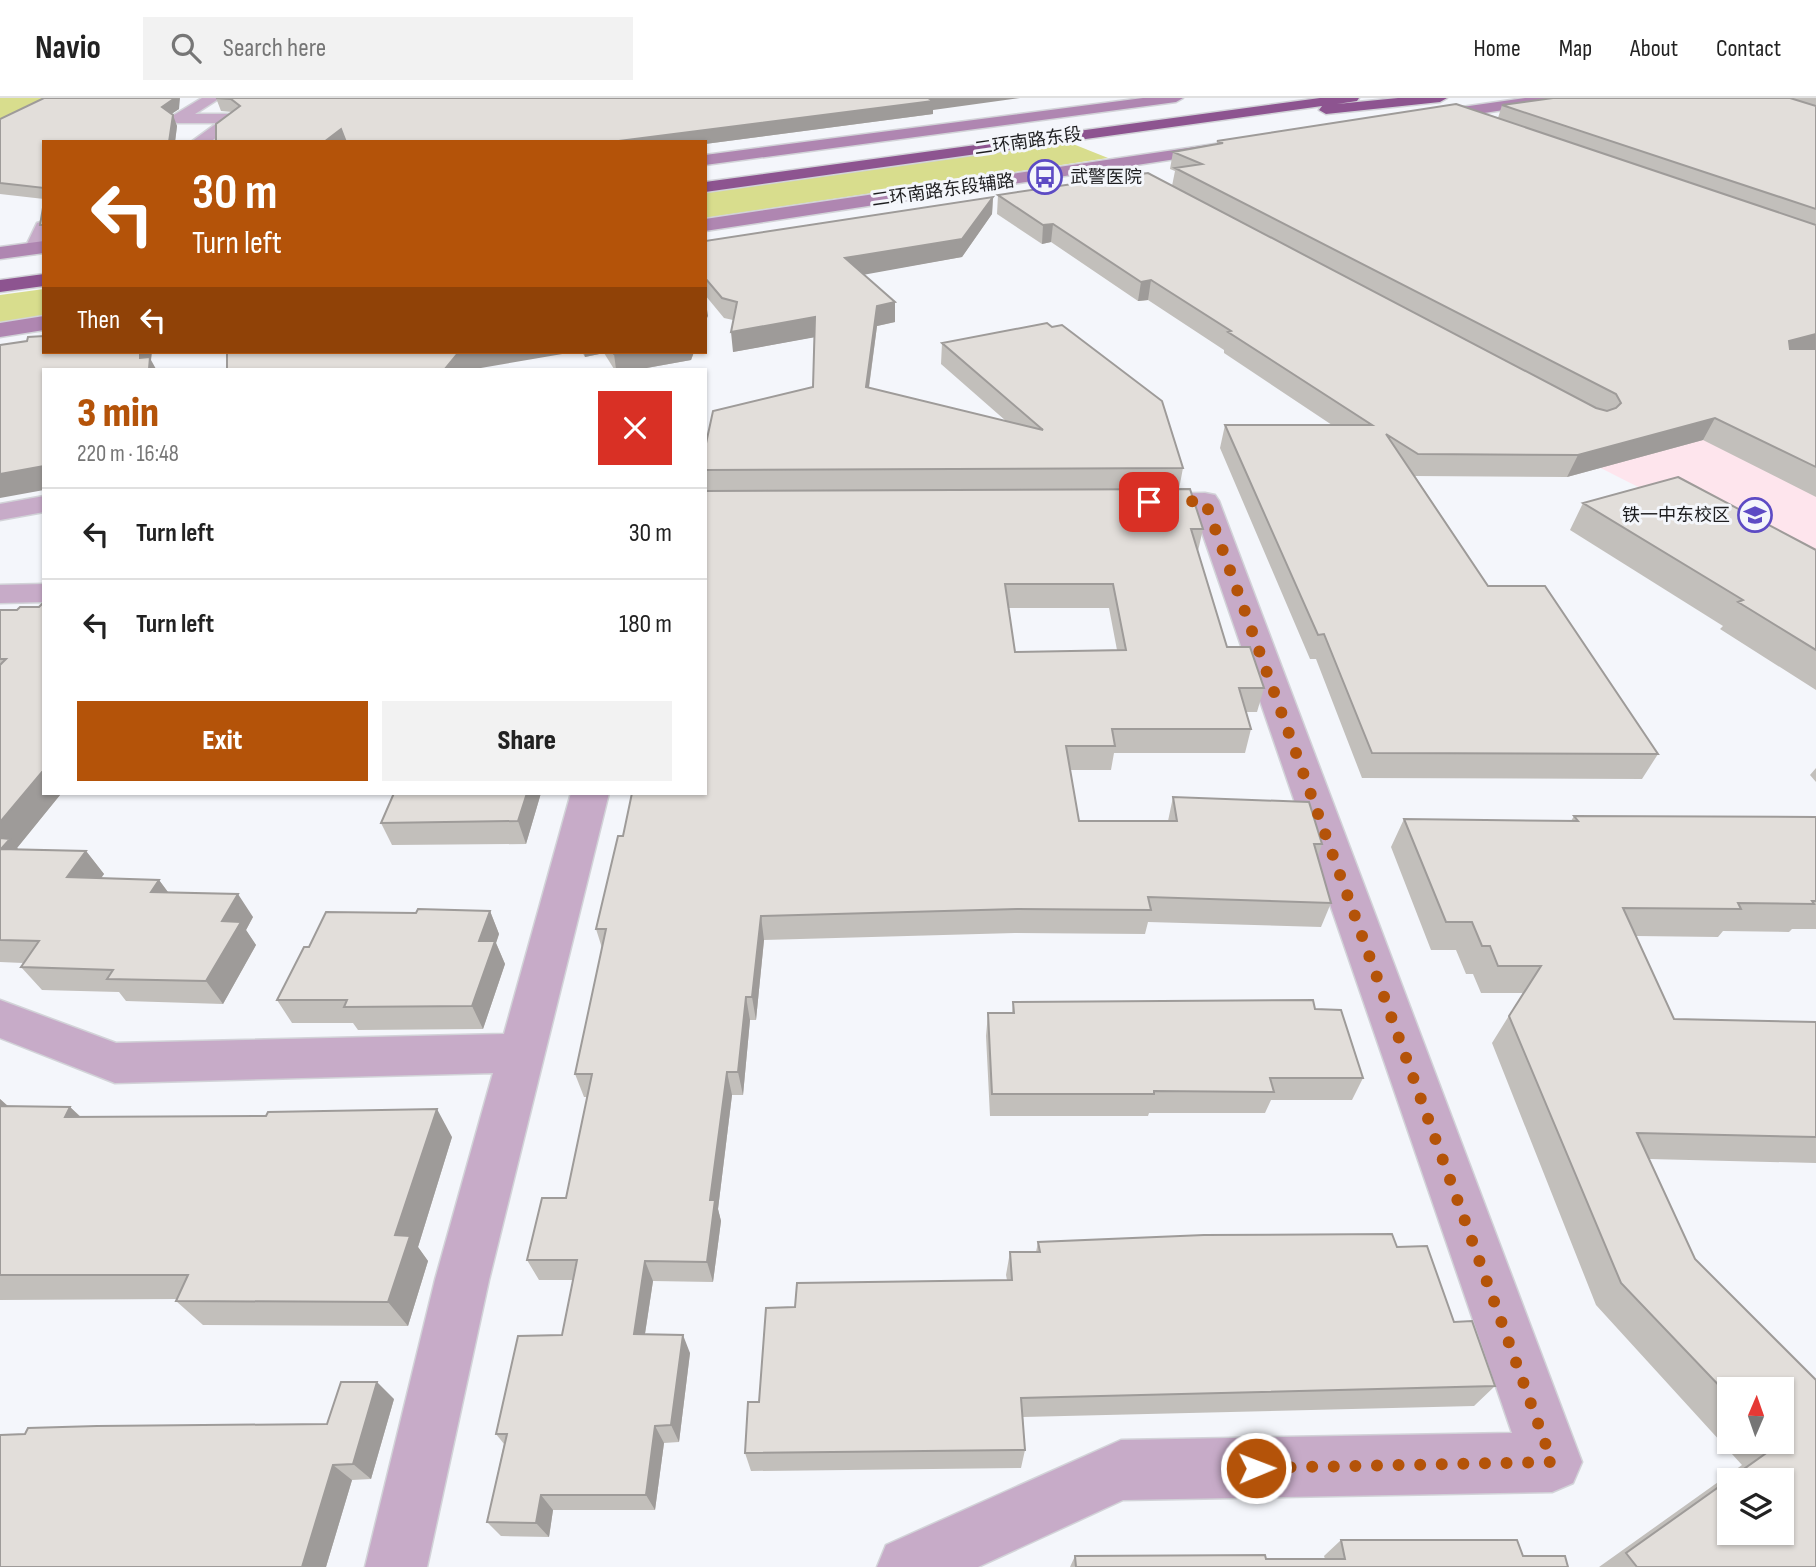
<!DOCTYPE html>
<html lang="en">
<head>
<meta charset="utf-8">
<style>
	:root { --surface:#fff; --page:#f2f2f2; --text:#222; --muted:#767676; --line:#e0e0e0; --accent:#b45309 }
	body { margin:0; font-family:"Sofia Sans Condensed","Noto Sans SC",sans-serif; background:var(--page); color:var(--text); height:100vh; display:flex; flex-direction:column; font-size:26px; white-space:nowrap }
	* { box-sizing:border-box; margin:0 }
	p { font-size:23px; color:var(--muted) }
	.icon { flex:none; width:38px; height:38px; fill:none; stroke:currentColor; stroke-width:2; stroke-linecap:round; stroke-linejoin:round }
	.map { position:relative; flex:1; overflow:hidden }
	.side { position:absolute; left:42px; top:270px; width:665px; height:427px; display:flex; flex-direction:column; background:var(--surface); border-radius:0px; box-shadow:0 2px 5px #0004 }
	.side>* { flex:none }
	.banner { position:absolute; left:42px; top:42px; width:665px; height:214px; border-radius:0px; box-shadow:0 2px 5px #0004; background:#b45309; color:#fff; overflow:hidden }
	.needle { width:46px; rotate:2deg }
	.fabs { position:absolute; left:1717px; top:1279px; display:grid; gap:14px }
	.fabs a { display:grid; place-items:center; width:77px; height:77px; border-radius:0px; background:var(--surface); box-shadow:0 2px 5px #0004; font-size:35px }
	.pin { position:absolute; display:grid; place-items:center; width:60px; height:60px; color:#fff; margin:-30px; border-radius:14px; box-shadow:0 4px 10px #0006 }
	.me { position:absolute; width:77px; margin:-38px; rotate:89deg; stroke-linejoin:round; filter:drop-shadow(0 0 5px #0008) }
	.turn { display:flex; align-items:center; gap:24px; height:147px; padding:0 35px; font-size:32px }
	.turn .icon { width:91px; height:91px; stroke-width:2.5 }
	.turn b { display:block; font-size:49px; line-height:60px }
	.then { display:flex; align-items:center; height:66px; padding:0 35px; background:#0003; gap:14px; font-size:26px }
	.round { display:grid; place-items:center; flex:none; width:74px; height:74px; border-radius:0px; background:var(--page) }
	.overview { display:flex; align-items:center; justify-content:space-between; height:119px; padding:0 35px }
	h1 { font-size:42px; font-weight:800; line-height:52px; color:var(--accent) }
	.button { display:flex; gap:14px; margin-top:auto; padding:14px 35px }
	.button a { flex:1; height:80px; border-radius:0px; background:var(--accent); color:#fff; font-size:28px; font-weight:800; line-height:80px; text-align:center }
	.button a+a { background:var(--page); color:var(--text) }
	ul { padding:0; list-style:none }
	li { display:flex; align-items:center; gap:21px; height:91px; padding:0 35px; border-top:2px solid var(--line) }
	li div { flex:1 }
	li b { display:block; font-size:26px }
	li em { font-style:normal }
	header { display:flex; align-items:center; gap:42px; box-sizing:border-box; height:98px; padding:0 35px; background:var(--surface); border-bottom:2px solid var(--line) }
	header strong { font-size:33px }
	nav { display:flex; gap:38px; margin-inline-start:auto; font-size:24px }
	.search { width:490px; height:63px; background:var(--page); display:flex; align-items:center; gap:18px; box-sizing:border-box; padding:0 24px; border-radius:0px; color:var(--muted); font-size:26px }
	.map>svg:first-child { display:block }
	.education { fill:#fee5ed }
	.green { fill:#d8dd8d }
	.lines { fill:none; stroke-linecap:round; stroke-linejoin:round }
	.street-casing { stroke:#d2d3d8; stroke-width:3 }
	.secondary-casing { stroke:#d2d3d8; stroke-width:3 }
	.highway-casing { stroke:#d2d3d8; stroke-width:3 }
	.street { fill:#c7abc8; fill-rule:evenodd }
	.secondary { fill:#af86b1; fill-rule:evenodd }
	.highway { fill:#8d5490; fill-rule:evenodd }
	.wall { fill:#c2bfbb; fill-rule:evenodd }
	.shaded-wall { fill:#9e9b99 }
	.building { fill:#e2deda; stroke:#9e9b99; stroke-width:2; fill-rule:evenodd }
	.route { stroke:#b45309; stroke-width:12; stroke-dasharray:0 21.6 }
	.labels { text-anchor:middle; stroke-width:6; stroke-linejoin:round; paint-order:stroke }
	.far-street-label { font-size:18px; fill:#1e1e20; stroke:#f4f6fb }
	.far-poi-label { font-size:18px; fill:#1e1e20; stroke:#f4f6fb; text-anchor:start }
</style>
</head>
<body>
<header>
<strong>Navio</strong>
<div class="search"><svg class="icon" aria-label="search" viewBox="0 0 24 24"><circle cx="10" cy="10" r="6"/><path d="M15 15l6 6"/></svg>Search here</div>
<nav><a>Home</a><a>Map</a><a>About</a><a>Contact</a></nav>
</header>
<div class="map">
<svg width="1816" height="1469" viewBox="0 0 1816 1469">
	<rect width="100%" height="100%" fill="#f4f6fb"/>
	<!-- education -->
	<path class="education" d="M 1816,287 L 1816,479 L 1573,356 Z"/>
	<!-- green -->
	<path class="green" d="M 0,0 L 53,0 L 0,27 Z
		M 1063,42 L 1108,60 L 705,120 L 705,94 Z
		M 44,191 L 44,219 L 0,225 L 0,197 Z"/>
	<g class="lines">
		<!-- street casing -->
		<g class="street-casing">
			<path id="street" d="M 202,0 L 220,0 L 195,16 L 234,16 L 242,21 L 210,44 L 191,44 L 217,25 L 177,25 L 169,20 Z
				M 1116,61 L 1188,98 L 1191,102 L 1188,106 L 1176,106 L 1110,70 L 1108,66 L 1110,62 Z
				M 44,123 L 44,151 L 35,156 L 28,154 L 25,150 L 37,125 Z
				M 1205,395 L 1215,397 L 1219,403 L 1582,1364 L 1573,1385 L 1552,1394 L 1123,1402 L 978,1469 L 877,1469 L 886,1447 L 1121,1342 L 1512,1335 L 1194,411 L 1141,412 L 1131,410 L 1127,404 L 1131,398 L 1141,396 Z
				M 44,398 L 44,414 L 0,422 L 0,406 Z
				M 44,486 L 44,504 L 0,505 L 0,487 Z
				M 571,695 L 609,695 L 489,1182 L 427,1469 L 365,1469 L 435,1182 L 493,975 L 115,985 L 0,940 L 0,902 L 116,945 L 504,936 Z"/>
		</g>
		<!-- secondary casing -->
		<g class="secondary-casing">
			<path id="secondary" d="M 1143,0 L 1183,0 L 1176,4 L 705,67 L 705,57 Z
				M 1525,0 L 1562,0 L 1555,4 L 1420,25 L 1412,20 L 1420,15 Z
				M 1222,45 L 1228,47 L 1230,50 L 1228,53 L 705,133 L 705,121 Z
				M 44,143 L 44,155 L 0,161 L 0,149 Z
				M 44,218 L 44,232 L 0,239 L 0,225 Z"/>
		</g>
		<!-- highway casing -->
		<g class="highway-casing">
			<path id="highway" d="M 1320,0 L 1359,0 L 1357,3 L 1337,6 L 1398,0 L 1447,0 L 1440,4 L 1326,16 L 1319,12 L 1322,8 L 705,94 L 705,84 Z
				M 44,176 L 44,188 L 0,194 L 0,182 Z"/>
		</g>
		<!-- street -->
		<use href="#street" class="street"/>
		<!-- secondary -->
		<use href="#secondary" class="secondary"/>
		<!-- highway -->
		<use href="#highway" class="highway"/>
	</g>
	<!-- wall -->
	<path class="wall" d="M 216,0 L 933,12 L 933,16 L 705,46 L 705,44 L 216,44 L 232,14 L 221,13 Z
		M 1553,0 L 1816,0 L 1816,399 L 1703,342 L 1567,379 L 1415,378 L 1488,488 L 1658,656 L 1642,681 L 1362,680 L 1316,561 L 1310,561 L 1220,350 L 1225,327 L 1332,327 L 1224,255 L 1224,252 L 1148,202 L 1138,203 L 1051,144 L 1042,146 L 997,116 L 998,97 L 1172,88 L 1175,73 L 1170,71 L 1173,54 L 1217,46 L 1217,43 L 1498,20 L 1502,7 Z
		M 179,11 L 171,16 L 177,28 L 175,44 L 44,44 L 44,101 L 0,96 L 0,21 Z
		M 993,99 L 992,116 L 962,159 L 863,176 L 895,224 L 877,228 L 869,290 L 1006,323 L 941,266 L 942,245 L 1183,370 L 1179,391 L 1203,431 L 1198,453 L 1227,549 L 1264,590 L 1257,614 L 1246,614 L 1251,631 L 1245,655 L 1114,655 L 1111,672 L 1070,672 L 1079,723 L 1168,723 L 1173,699 L 1322,746 L 1318,758 L 1331,805 L 1321,829 L 1148,824 L 1145,836 L 1015,835 L 764,842 L 756,922 L 750,922 L 743,997 L 732,997 L 718,1111 L 721,1123 L 713,1184 L 653,1183 L 645,1236 L 690,1255 L 679,1344 L 664,1345 L 655,1412 L 553,1412 L 549,1439 L 501,1438 L 487,1424 L 504,1346 L 496,1336 L 562,1237 L 573,1182 L 539,1182 L 527,1162 L 566,1100 L 587,999 L 584,999 L 575,976 L 602,850 L 596,831 L 623,738 L 705,695 L 705,350 L 813,289 L 814,239 L 733,254 L 733,222 L 724,220 L 705,197 L 705,143 ZM 1008,510 L 1109,510 L 1117,552 L 1015,554 Z
		M 582,254 L 694,254 L 691,262 L 641,271 L 614,271 L 604,255 L 585,259 Z
		M 1583,405 L 1816,452 L 1816,592 L 1720,531 L 1723,528 L 1570,432 Z
		M 44,504 L 44,695 L 229,695 L 229,696 L 60,697 L 17,750 L 18,751 L 86,753 L 104,776 L 101,780 L 159,782 L 168,794 L 253,819 L 246,832 L 256,847 L 223,906 L 126,903 L 119,894 L 42,892 L 21,869 L 23,865 L 0,864 L 0,512 L 17,512 L 39,509 Z
		M 1816,670 L 1816,684 L 1810,677 Z
		M 541,695 L 526,746 L 392,747 L 381,725 Z
		M 1574,718 L 1816,719 L 1816,831 L 1792,831 L 1789,834 L 1723,833 L 1718,839 L 1636,838 L 1674,921 L 1816,924 L 1816,1065 L 1649,1061 L 1695,1161 L 1816,1282 L 1816,1469 L 1599,1469 L 1742,1367 L 1596,1207 L 1492,945 L 1523,895 L 1481,895 L 1473,876 L 1466,876 L 1456,852 L 1431,852 L 1391,749 L 1404,721 L 1571,723 ZM 1729,1292 L 1782,1344 L 1729,1344 Z
		M 490,813 L 499,836 L 496,845 L 505,866 L 483,931 L 358,932 L 353,925 L 292,925 L 277,902 L 309,849 L 416,815 Z
		M 1013,904 L 1363,980 L 1352,1002 L 1271,1002 L 1265,1015 L 1149,1015 L 1148,1018 L 990,1018 L 986,938 L 988,915 L 1012,915 Z
		M 0,1001 L 8,1008 L 70,1009 L 81,1019 L 452,1039 L 418,1149 L 428,1163 L 408,1228 L 203,1227 L 176,1203 L 176,1201 L 0,1202 Z
		M 1038,1144 L 1397,1149 L 1454,1224 L 1495,1288 L 1474,1308 L 1023,1319 L 1025,1352 L 1021,1370 L 751,1373 L 745,1355 L 759,1304 L 795,1209 L 1007,1182 L 1006,1177 L 1010,1154 L 1036,1154 Z
		M 394,1301 L 371,1381 L 352,1382 L 326,1469 L 0,1469 L 327,1326 Z
		M 1341,1442 L 1523,1458 L 1568,1469 L 1070,1469 L 1075,1458 L 1266,1461 L 1325,1461 L 1324,1458 Z"/>
	<!-- shaded-wall -->
	<path class="shaded-wall" d="M 175,0 L 180,0 L 179,11 L 167,19 L 162,9 Z
		M 927,0 L 1020,0 L 933,12 L 933,16 L 705,46 L 705,44 L 611,44 Z
		M 173,17 L 177,28 L 175,44 L 169,44 Z
		M 341,31 L 345,44 L 324,44 Z
		M 993,99 L 992,116 L 962,159 L 846,180 L 845,160 Z
		M 1053,126 L 1051,144 L 1042,146 L 1043,127 Z
		M 1151,182 L 1148,202 L 1138,203 L 1141,184 Z
		M 705,199 L 708,218 L 705,224 Z
		M 895,204 L 895,224 L 877,228 L 866,310 L 866,289 L 877,208 Z
		M 815,219 L 816,239 L 733,254 L 731,234 Z
		M 1816,236 L 1816,254 L 1777,264 L 1789,243 Z
		M 140,254 L 152,254 L 151,262 L 156,271 L 145,271 L 140,260 Z
		M 459,254 L 574,254 L 475,271 L 445,271 Z
		M 584,254 L 604,254 L 604,255 L 585,259 Z
		M 628,254 L 694,254 L 691,262 L 641,271 L 616,271 L 614,256 Z
		M 1715,320 L 1703,342 L 1567,379 L 1578,357 Z
		M 44,368 L 44,392 L 0,400 L 0,376 Z
		M 42,674 L 44,676 L 44,695 L 58,695 L 60,697 L 17,750 L 29,764 L 0,756 L 0,724 Z
		M 527,695 L 541,695 L 526,746 L 518,723 Z
		M 86,753 L 104,776 L 85,803 L 67,779 Z
		M 159,782 L 176,805 L 151,794 Z
		M 238,796 L 253,819 L 246,832 L 256,847 L 223,906 L 206,883 L 222,823 Z
		M 490,813 L 499,836 L 496,845 L 505,866 L 483,931 L 472,908 L 479,843 Z
		M 761,818 L 764,842 L 756,922 L 752,899 Z
		M 746,899 L 750,922 L 743,997 L 738,974 Z
		M 727,974 L 732,997 L 718,1111 L 721,1123 L 713,1184 L 707,1164 L 710,1102 Z
		M 0,1001 L 22,1021 L 0,1025 Z
		M 70,1009 L 98,1036 L 65,1019 Z
		M 437,1011 L 452,1039 L 418,1149 L 428,1163 L 408,1228 L 388,1204 L 395,1137 Z
		M 645,1163 L 653,1183 L 642,1255 L 634,1236 Z
		M 683,1237 L 690,1255 L 679,1344 L 671,1327 Z
		M 377,1284 L 394,1301 L 371,1381 L 353,1366 Z
		M 655,1328 L 664,1345 L 655,1412 L 646,1397 Z
		M 333,1367 L 352,1382 L 326,1469 L 302,1469 Z
		M 541,1397 L 553,1412 L 549,1439 L 536,1425 Z"/>
	<!-- building -->
	<path class="building" d="M 44,0 L 175,0 L 162,9 L 173,17 L 169,44 L 44,44 L 44,90 L 0,85 L 0,21 Z
		M 216,0 L 928,0 L 933,3 L 611,44 L 346,44 L 341,31 L 324,44 L 216,44 L 216,26 L 240,8 L 231,1 Z
		M 1553,0 L 1790,0 L 1816,8 L 1816,111 L 1502,7 Z
		M 1456,6 L 1816,127 L 1816,236 L 1789,243 L 1790,251 L 1816,251 L 1816,369 L 1715,320 L 1578,357 L 1418,356 L 1386,336 L 1488,488 L 1545,488 L 1658,656 L 1372,655 L 1324,536 L 1318,537 L 1225,327 L 1372,327 L 1228,234 L 1231,233 L 1151,182 L 1141,184 L 1053,126 L 1043,127 L 998,97 L 1148,75 L 1596,310 L 1607,313 L 1616,310 L 1621,305 L 1616,296 L 1175,70 L 1202,66 L 1173,54 L 1223,45 L 1217,43 Z
		M 993,99 L 962,141 L 845,160 L 895,204 L 877,208 L 866,289 L 1043,332 L 942,245 L 1047,225 L 1052,229 L 1062,227 L 1162,303 L 1183,370 L 705,372 L 705,350 L 713,313 L 813,289 L 815,219 L 731,234 L 737,204 L 722,200 L 705,180 L 705,143 Z
		M 44,104 L 44,127 L 40,127 Z
		M 44,238 L 44,254 L 140,254 L 140,260 L 150,259 L 149,271 L 44,271 L 44,368 L 0,376 L 0,247 L 27,243 L 28,239 Z
		M 227,254 L 459,254 L 445,271 L 227,271 Z
		M 612,254 L 628,254 L 614,256 Z
		M 1678,379 L 1816,452 L 1816,552 L 1738,504 L 1743,502 L 1583,405 Z
		M 1190,391 L 1203,431 L 1191,431 L 1227,549 L 1250,549 L 1264,590 L 1239,590 L 1251,631 L 1112,631 L 1115,648 L 1066,648 L 1079,723 L 1177,723 L 1173,699 L 1309,704 L 1322,746 L 1314,746 L 1331,805 L 1148,799 L 1151,812 L 1017,811 L 761,818 L 752,899 L 746,899 L 738,974 L 727,974 L 710,1102 L 715,1102 L 707,1164 L 645,1163 L 634,1236 L 683,1237 L 671,1327 L 655,1328 L 646,1397 L 541,1397 L 536,1425 L 487,1424 L 507,1336 L 496,1336 L 518,1238 L 562,1237 L 577,1162 L 527,1162 L 542,1100 L 566,1100 L 592,976 L 575,976 L 606,831 L 596,831 L 618,738 L 623,738 L 632,695 L 705,695 L 705,393 ZM 1005,486 L 1113,486 L 1126,552 L 1015,554 Z
		M 44,504 L 44,674 L 42,674 L 0,724 L 0,567 L 6,561 L 0,561 L 0,512 L 17,512 L 20,509 L 39,509 Z
		M 394,695 L 527,695 L 518,723 L 381,725 Z
		M 1574,718 L 1816,719 L 1816,803 L 1812,803 L 1814,806 L 1738,805 L 1741,811 L 1623,810 L 1674,921 L 1816,924 L 1816,1039 L 1637,1035 L 1695,1161 L 1816,1282 L 1816,1469 L 1637,1469 L 1626,1455 L 1776,1348 L 1772,1344 L 1782,1344 L 1782,1292 L 1729,1292 L 1729,1298 L 1621,1185 L 1509,918 L 1541,868 L 1498,868 L 1490,848 L 1482,848 L 1472,824 L 1446,824 L 1404,721 L 1578,723 ZM 1729,1382 L 1782,1382 L 1782,1435 L 1729,1435 Z
		M 0,740 L 10,741 L 1,751 L 86,753 L 67,779 L 159,782 L 151,794 L 238,796 L 222,823 L 241,824 L 206,883 L 107,881 L 113,872 L 21,869 L 39,843 L 0,842 Z
		M 418,811 L 490,813 L 479,843 L 495,843 L 472,908 L 344,909 L 347,902 L 277,902 L 304,849 L 309,849 L 326,814 L 416,815 Z
		M 1313,902 L 1315,911 L 1341,912 L 1363,980 L 1270,980 L 1274,994 L 1154,993 L 1154,996 L 992,996 L 988,915 L 1014,915 L 1013,904 Z
		M 0,1008 L 70,1009 L 65,1019 L 266,1018 L 268,1014 L 437,1011 L 395,1137 L 410,1138 L 388,1204 L 176,1203 L 188,1177 L 0,1177 Z
		M 1392,1136 L 1397,1149 L 1427,1148 L 1454,1224 L 1472,1223 L 1495,1288 L 1021,1300 L 1025,1352 L 745,1355 L 748,1304 L 759,1304 L 766,1210 L 795,1209 L 797,1185 L 1012,1182 L 1010,1154 L 1040,1154 L 1038,1144 L 1204,1137 Z
		M 341,1284 L 377,1284 L 353,1366 L 333,1367 L 302,1469 L 0,1469 L 0,1337 L 25,1336 L 28,1330 L 97,1328 L 327,1326 Z
		M 1341,1442 L 1517,1442 L 1523,1458 L 1565,1458 L 1568,1469 L 1076,1469 L 1075,1458 L 1265,1457 L 1266,1461 L 1345,1461 Z"/>
	<g class="lines">
		<!-- route -->
		<path class="route" d="M 1149,404 L 1205,403 L 1552,1364 L 1256,1370"/>
	</g>
	<!-- icons -->
	<defs>
		<g id="bus-ring" transform="scale(1.75)"><circle r="9.5" fill="#f4f6fb" stroke="#5d4bc4" stroke-width="1.5"/><path d="M-5-6H5V4H4V6H2V4H-2V6H-4V4H-5ZM-3.5-4V0h7V-4ZM-3.5 1.2v1.5H-2V1.2ZM2 1.2v1.5H3.5V1.2Z" fill="#5d4bc4"/></g>
		<g id="school-ring" transform="scale(1.75)"><circle r="9.5" fill="#f4f6fb" stroke="#5d4bc4" stroke-width="1.5"/><path d="M0-5L7-2L0 1L-7-2ZM-4 1L0 2.5L4 1V4Q0 6-4 4Z" fill="#5d4bc4"/></g>
	</defs>
	<g fill-rule="evenodd">
		<use href="#bus-ring" x="1045" y="79"/>
		<use href="#school-ring" x="1755" y="417"/>
	</g>
	<g class="labels">
		<!-- far-street labels -->
		<g class="far-street-label">
			<text transform="translate(1028 43) rotate(-8)" y="6">二环南路东段</text>
			<text transform="translate(943 92) rotate(-8)" y="6">二环南路东段辅路</text>
		</g>
		<!-- far-poi labels -->
		<g class="far-poi-label">
			<text x="1070" y="85">武警医院</text>
			<text x="1730" y="423" text-anchor="end">铁一中东校区</text>
		</g>
	</g>
</svg>
<div class="fabs">
<a><svg class="needle" viewBox="-14 -14 28 28"><path d="M0-13l5 13h-10z" fill="#e53935"/><path d="M0 13l5-13h-10z" fill="#767676"/></svg></a>
<a><svg class="icon" aria-label="layers" viewBox="0 0 24 24"><path d="M12 4l9 5-9 5-9-5zM3 14l9 5 9-5"/></svg></a>
</div>
<div class="pin" style="left:1149px;top:404px;background:#d93025"><svg class="icon" aria-label="arrive" viewBox="0 0 24 24"><path d="M6 21V4h12l-3 4 3 4H6"/></svg></div>
<svg class="me" style="left:1256px;top:1370px" viewBox="-20 -20 40 40"><circle r="17" fill="#b45309" stroke="#fff" stroke-width="3"/><path d="M0-11L8 9 0 5-8 9z" fill="#fff"/></svg>
<div class="banner">
<div class="turn"><svg class="icon" aria-label="left" viewBox="0 0 24 24"><path d="M17 20v-9H6M10 6l-5 5 5 5"/></svg><div><b>30 m</b>Turn left</div></div>
<div class="then">Then<svg class="icon" aria-label="left" viewBox="0 0 24 24"><path d="M17 20v-9H6M10 6l-5 5 5 5"/></svg></div>
</div>
<section class="side">
<div class="overview"><div><h1>3 min</h1><p>220 m · 16:48</p></div><a class="round" style="background:#d93025;color:#fff"><svg class="icon" aria-label="close" viewBox="0 0 24 24"><path d="M6 6l12 12M18 6L6 18"/></svg></a></div>
<ul>
<li><svg class="icon" aria-label="left" viewBox="0 0 24 24"><path d="M17 20v-9H6M10 6l-5 5 5 5"/></svg><div><b>Turn left</b></div><em>30 m</em></li>
<li><svg class="icon" aria-label="left" viewBox="0 0 24 24"><path d="M17 20v-9H6M10 6l-5 5 5 5"/></svg><div><b>Turn left</b></div><em>180 m</em></li>
</ul>
<div class="button"><a>Exit</a><a>Share</a></div>
</section>
</div>
</body>
</html>
